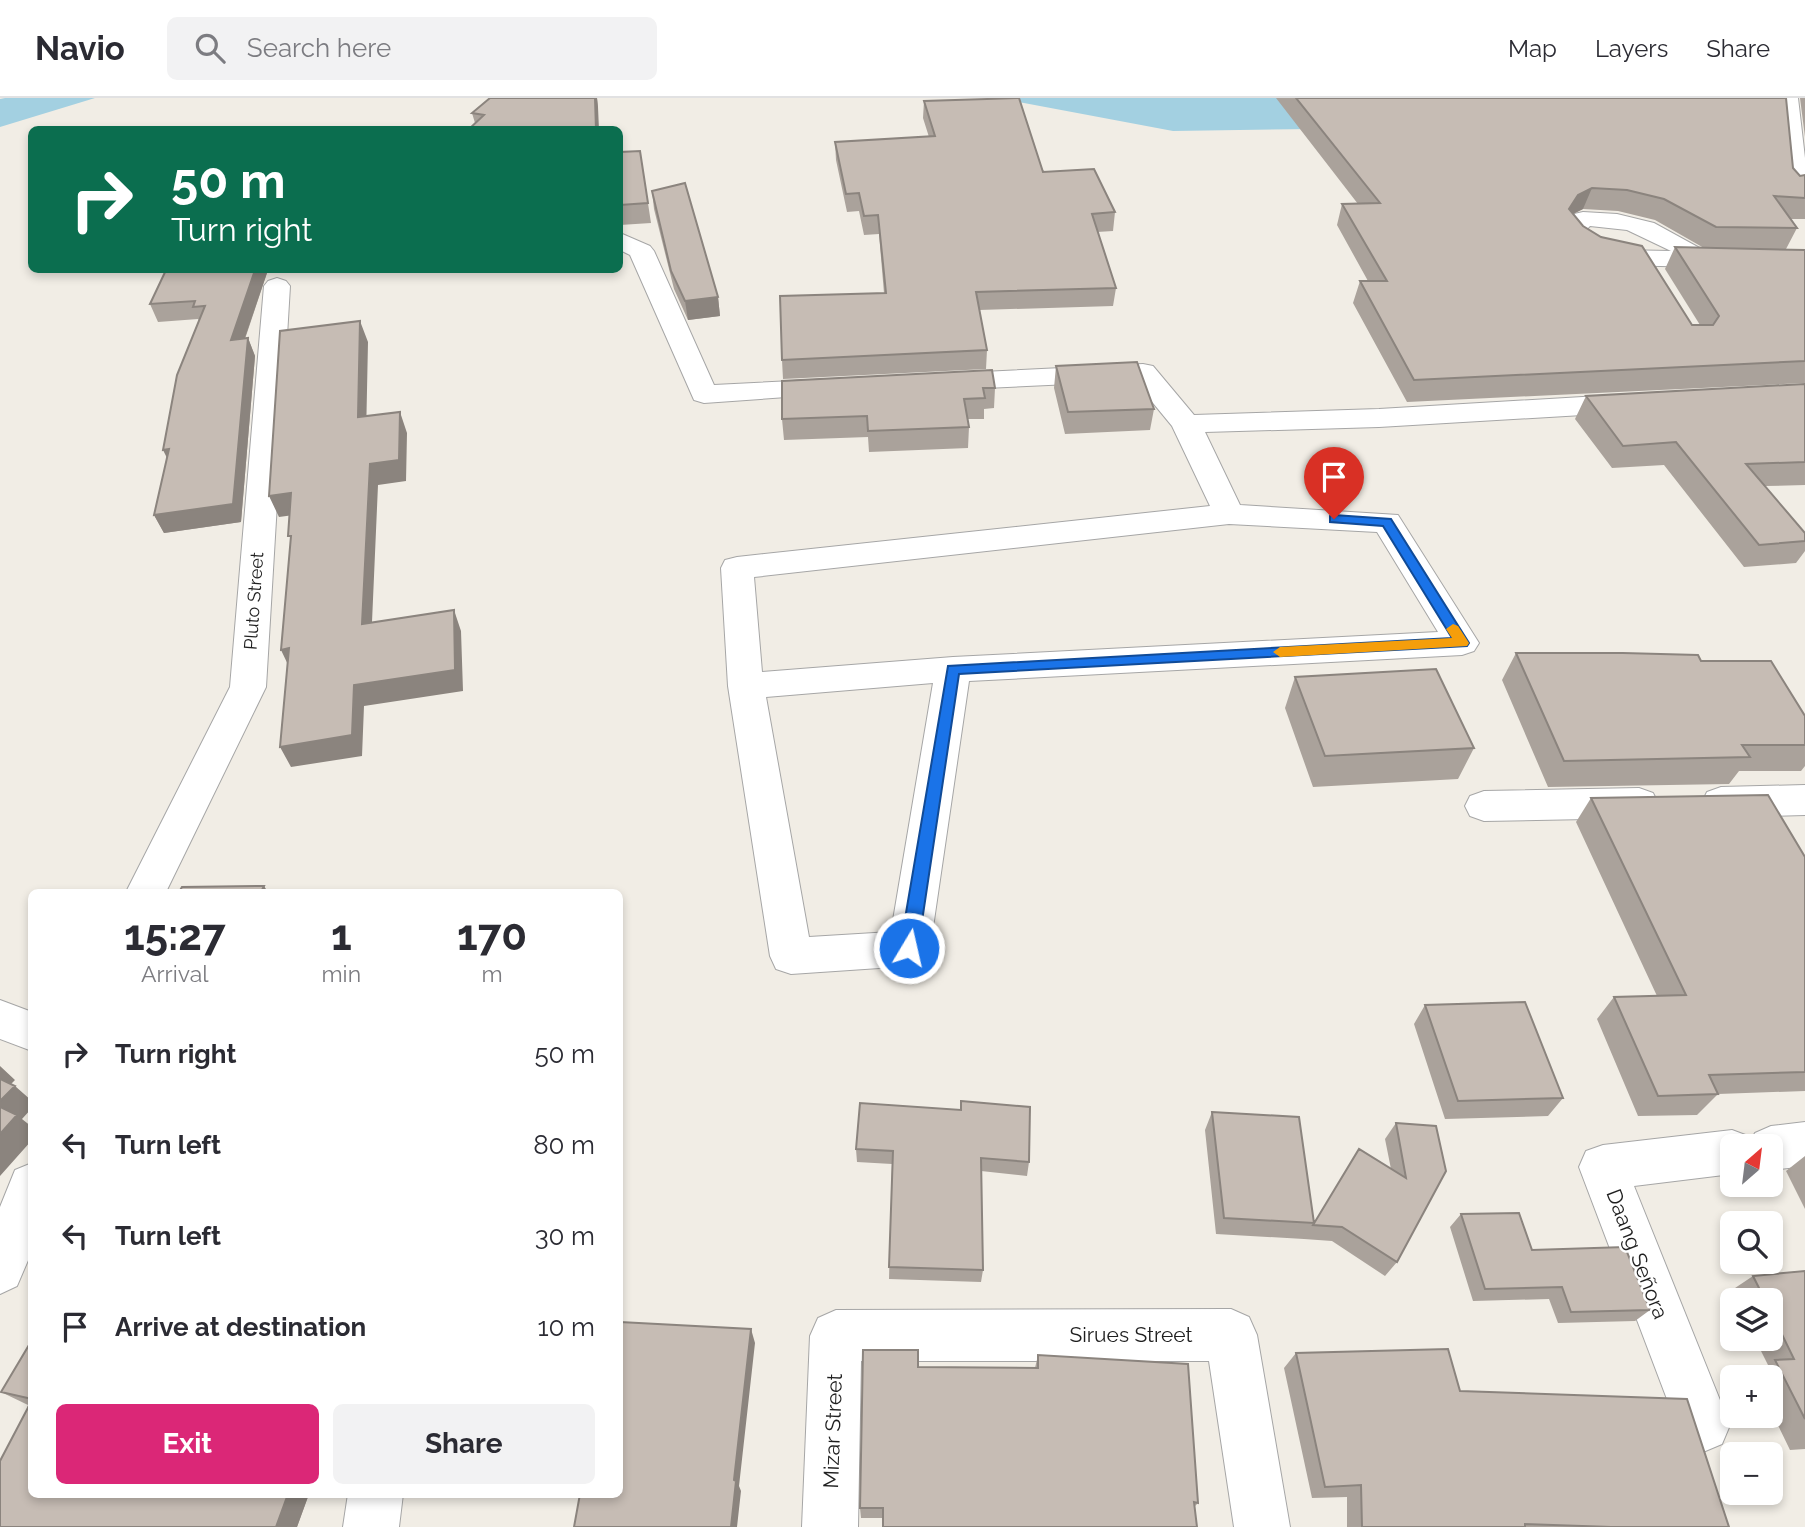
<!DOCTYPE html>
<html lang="en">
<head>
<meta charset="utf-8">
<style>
	:root { --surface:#fff; --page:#f2f2f3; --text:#2b2b33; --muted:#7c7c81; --line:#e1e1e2; --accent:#db2777 }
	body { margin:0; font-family:Raleway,sans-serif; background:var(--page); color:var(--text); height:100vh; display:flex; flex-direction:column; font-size:26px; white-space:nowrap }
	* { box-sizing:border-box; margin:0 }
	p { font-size:23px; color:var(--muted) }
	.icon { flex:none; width:38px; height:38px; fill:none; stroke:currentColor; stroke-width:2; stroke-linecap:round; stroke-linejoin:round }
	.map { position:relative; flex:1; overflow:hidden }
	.drawer { position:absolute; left:28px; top:791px; width:595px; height:609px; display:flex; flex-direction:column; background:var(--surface); border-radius:10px; box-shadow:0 4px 10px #0003 }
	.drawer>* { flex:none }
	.banner { position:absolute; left:28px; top:28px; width:595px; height:147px; border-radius:10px; box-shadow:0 4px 10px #0003; background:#0b6e4f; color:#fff; overflow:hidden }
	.needle { width:46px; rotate:28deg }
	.buttons { position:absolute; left:1720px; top:1036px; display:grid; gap:14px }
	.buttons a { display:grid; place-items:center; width:63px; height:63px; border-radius:10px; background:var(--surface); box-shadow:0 4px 10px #0003; font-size:35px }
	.pin { position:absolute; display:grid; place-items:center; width:60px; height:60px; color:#fff; margin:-72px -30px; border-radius:50% 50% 50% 0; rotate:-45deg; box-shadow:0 0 7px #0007 }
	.pin .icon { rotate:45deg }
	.me { position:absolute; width:77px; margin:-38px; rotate:9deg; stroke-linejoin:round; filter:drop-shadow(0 0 5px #0008) }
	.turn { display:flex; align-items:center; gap:24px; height:147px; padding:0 28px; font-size:32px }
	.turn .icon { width:91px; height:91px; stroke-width:2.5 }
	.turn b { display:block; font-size:49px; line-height:60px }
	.eta { display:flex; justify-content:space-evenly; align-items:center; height:119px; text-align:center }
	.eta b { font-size:42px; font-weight:700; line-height:49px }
	.button { display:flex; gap:14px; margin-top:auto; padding:14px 28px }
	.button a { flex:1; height:80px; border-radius:10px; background:var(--accent); color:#fff; font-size:28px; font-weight:700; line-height:80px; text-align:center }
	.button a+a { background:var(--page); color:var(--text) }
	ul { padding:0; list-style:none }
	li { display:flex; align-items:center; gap:21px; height:91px; padding:0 28px }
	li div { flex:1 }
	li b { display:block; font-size:26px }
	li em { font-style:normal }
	header { display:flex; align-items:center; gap:42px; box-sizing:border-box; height:98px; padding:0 35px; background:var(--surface); border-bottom:2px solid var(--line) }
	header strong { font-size:33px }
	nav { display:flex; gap:38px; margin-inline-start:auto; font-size:24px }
	.search { width:490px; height:63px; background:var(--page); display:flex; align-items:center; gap:18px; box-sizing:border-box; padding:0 24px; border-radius:10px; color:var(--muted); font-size:26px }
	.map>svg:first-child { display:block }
	.water { fill:#a3d0e1 }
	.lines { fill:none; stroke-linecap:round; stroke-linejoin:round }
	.minor-casing { stroke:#a6a6a6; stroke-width:2 }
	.minor { fill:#fff; fill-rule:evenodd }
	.wall { fill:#aaa29b; fill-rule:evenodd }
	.shaded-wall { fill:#8b847e }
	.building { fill:#c6bcb4; stroke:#8b847e; stroke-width:2 }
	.route { fill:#1a73e8; stroke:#114b97; stroke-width:2 }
	.slow { fill:#f59e0b }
	.labels { text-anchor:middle; stroke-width:5; stroke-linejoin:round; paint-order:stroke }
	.street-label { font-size:18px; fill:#1f1f1f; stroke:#fff }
	.near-street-label { font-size:21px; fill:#1f1f1f; stroke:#fff }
</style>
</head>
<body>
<header>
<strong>Navio</strong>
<div class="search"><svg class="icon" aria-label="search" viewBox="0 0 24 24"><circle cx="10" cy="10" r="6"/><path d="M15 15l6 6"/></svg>Search here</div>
<nav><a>Map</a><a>Layers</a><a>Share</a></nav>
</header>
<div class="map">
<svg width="1805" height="1429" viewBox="0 0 1805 1429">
	<rect width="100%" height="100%" fill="#f1ede5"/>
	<!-- water -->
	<path class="water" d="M 5,0 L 95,0 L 0,29 L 0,1 Z
		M 998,0 L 1444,0 L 1311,31 L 1173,33 Z"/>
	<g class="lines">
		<!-- minor casing -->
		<g class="minor-casing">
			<path id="minor" d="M 1776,0 L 1798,0 L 1805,60 L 1805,96 L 1789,96 L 1785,91 Z
				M 1583,114 L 1617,116 L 1654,125 L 1705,153 L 1805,155 L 1805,171 L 1612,167 L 1572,145 L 1562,131 L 1574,116 ZM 1590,128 L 1627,132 L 1671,153 L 1617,152 L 1590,135 L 1587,131 Z
				M 620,135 L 650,148 L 654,153 L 714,287 L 833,281 L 843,283 L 847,289 L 843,295 L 704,305 L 694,302 L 630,157 L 620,152 Z
				M 277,180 L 286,183 L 290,188 L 266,589 L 166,794 L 126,794 L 230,589 L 264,188 L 268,183 Z
				M 1143,266 L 1153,268 L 1194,317 L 1379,311 L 1633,296 L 1643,299 L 1647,305 L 1643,311 L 1633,314 L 1379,329 L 1205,334 L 1240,407 L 1398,417 L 1479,545 L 1474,553 L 1462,557 L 969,583 L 930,850 L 924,862 L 909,868 L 791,876 L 776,871 L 770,858 L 728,588 L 721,470 L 725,462 L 737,459 L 1210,408 L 1172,328 L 1135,283 L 942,292 L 932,290 L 928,284 L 932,278 L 942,276 ZM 1229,426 L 1377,434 L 1438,534 L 953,559 L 762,574 L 754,479 ZM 933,585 L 891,834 L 809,839 L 766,599 Z
				M 1805,687 L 1805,717 L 1721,719 L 1707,714 L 1702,704 L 1707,694 L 1721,689 Z
				M 1639,690 L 1653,695 L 1658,705 L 1653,715 L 1639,720 L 1484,723 L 1470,718 L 1465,708 L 1470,698 L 1484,693 Z
				M 0,902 L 32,914 L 32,953 L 0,941 Z
				M 1805,1024 L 1805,1068 L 1771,1072 L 1771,1048 L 1732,1048 L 1732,1076 L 1634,1088 L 1730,1327 L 1722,1346 L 1703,1354 L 1684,1346 L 1579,1069 L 1586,1053 L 1603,1047 L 1732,1032 L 1748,1038 L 1751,1043 L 1755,1035 L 1771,1028 Z
				M 32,1065 L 32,1153 L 17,1188 L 0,1196 L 0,1109 L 15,1072 Z
				M 1231,1211 L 1249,1219 L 1257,1237 L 1290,1429 L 1234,1429 L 1209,1263 L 861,1263 L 858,1429 L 802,1429 L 810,1238 L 818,1220 L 836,1212 Z
				M 348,1396 L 403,1396 L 399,1429 L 343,1429 Z"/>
		</g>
		<!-- minor -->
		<use href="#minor" class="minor"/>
	</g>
	<!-- wall -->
	<path class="wall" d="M 490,0 L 597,0 L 598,9 L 475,25 L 472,15 Z
		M 1276,0 L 1786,0 L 1793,70 L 1800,78 L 1805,77 L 1805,121 L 1790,121 L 1797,130 L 1786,151 L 1805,152 L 1805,285 L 1407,304 L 1353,205 L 1360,183 L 1368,183 L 1337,127 L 1342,106 L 1358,106 ZM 1583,111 L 1618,113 L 1655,122 L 1704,150 L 1675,149 L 1665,171 L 1700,227 L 1692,227 L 1583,128 L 1573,116 Z
		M 1800,0 L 1805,0 L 1805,39 Z
		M 924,3 L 1115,114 L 1113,133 L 1097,134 L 1116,190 L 1113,208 L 979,212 L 987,252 L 986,271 L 783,281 L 782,262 L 884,195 L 879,136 L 864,137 L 859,113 L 847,114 L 836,62 L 835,44 L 929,39 L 923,20 Z
		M 640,53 L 651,125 L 620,127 L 620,54 Z
		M 652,93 L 718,199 L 720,218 L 688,222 L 674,191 L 654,111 Z
		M 166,172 L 268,172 L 245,241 L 248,240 L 255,258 L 241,424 L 164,435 L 154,417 L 199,222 L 198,221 L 158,224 L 150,206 Z
		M 1056,268 L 1154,311 L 1150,332 L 1065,336 L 1054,290 Z
		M 782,283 L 995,290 L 994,310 L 984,311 L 984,321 L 967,321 L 969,329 L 968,350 L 869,354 L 868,339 L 784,342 L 782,321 Z
		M 1805,286 L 1805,387 L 1765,388 L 1805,435 L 1805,453 L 1796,465 L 1744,469 L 1664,367 L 1612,370 L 1575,321 L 1586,298 Z
		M 1516,555 L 1701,563 L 1805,647 L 1805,668 L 1801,673 L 1739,673 L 1729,686 L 1548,689 L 1502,582 Z
		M 1295,579 L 1474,650 L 1458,681 L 1313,689 L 1285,610 Z
		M 1591,700 L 1805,759 L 1805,993 L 1718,996 L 1697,1017 L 1638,1018 L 1597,921 L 1614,899 L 1657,898 L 1576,724 Z
		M 1425,907 L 1563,1000 L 1548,1018 L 1445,1021 L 1414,926 Z
		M 860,1005 L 1029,1064 L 1027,1078 L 981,1073 L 983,1172 L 981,1184 L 889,1181 L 892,1066 L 857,1064 L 856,1051 Z
		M 1212,1014 L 1314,1125 L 1391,1071 L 1385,1041 L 1396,1025 L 1436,1028 L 1397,1164 L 1385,1178 L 1332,1143 L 1304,1141 L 1308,1135 L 1304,1141 L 1216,1136 L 1205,1032 Z
		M 1805,1058 L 1805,1111 L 1786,1073 Z
		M 1461,1116 L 1532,1152 L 1650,1212 L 1635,1223 L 1558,1225 L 1549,1201 L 1473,1203 L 1450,1129 Z
		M 1805,1173 L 1805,1351 L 1790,1352 L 1771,1313 L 1771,1279 L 1755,1279 L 1753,1275 L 1768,1267 L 1755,1241 L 1771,1241 L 1771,1202 L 1736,1202 L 1732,1192 L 1753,1178 Z
		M 32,1242 L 32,1396 L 309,1396 L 297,1429 L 0,1429 L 28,1307 L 1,1294 Z
		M 1296,1255 L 1460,1293 L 1729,1429 L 1347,1429 L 1347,1399 L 1312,1400 L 1284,1270 Z
		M 1038,1257 L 1198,1405 L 1195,1408 L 883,1420 L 861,1420 L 860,1410 L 918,1269 L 1035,1270 Z"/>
	<!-- shaded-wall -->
	<path class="shaded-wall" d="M 595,0 L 597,0 L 598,9 L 599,32 L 596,32 Z
		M 1592,90 L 1583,111 L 1569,118 L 1569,111 L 1578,97 Z
		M 255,172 L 268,172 L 238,260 L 231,242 Z
		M 718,199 L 720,218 L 688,222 L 685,203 Z
		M 360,223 L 368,244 L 366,340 L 358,319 Z
		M 248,240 L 255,258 L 241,424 L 164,435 L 154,417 Z
		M 400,314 L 407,335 L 406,383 L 378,387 L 371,547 L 362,526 L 370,366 Z
		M 169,351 L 172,370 L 163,352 Z
		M 291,395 L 301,416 L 279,419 L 269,398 Z
		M 454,512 L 461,533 L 463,593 L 364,608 L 362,658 L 291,669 L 280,649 L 354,587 Z
		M 289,550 L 291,573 L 281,552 Z
		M 264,788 L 268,794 L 261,794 Z
		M 0,968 L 15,982 L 5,992 L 0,988 Z
		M 15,988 L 32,1003 L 32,1010 L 22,1021 L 32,1029 L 32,1042 L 0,1078 L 0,1003 Z
		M 751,1231 L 755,1245 L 739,1388 L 741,1393 L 737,1429 L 731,1429 L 734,1382 Z
		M 288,1396 L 309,1396 L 297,1429 L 276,1429 Z"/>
	<!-- building -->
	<path class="building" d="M 490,0 L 595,0 L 596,32 L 468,32 L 484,17 L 472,15 Z
		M 1019,0 L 1043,74 L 1094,71 L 1115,114 L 1092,116 L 1116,190 L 976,194 L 987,252 L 782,262 L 780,198 L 886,195 L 878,117 L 864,118 L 859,95 L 846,96 L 835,44 L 935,38 L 924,3 Z
		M 1296,0 L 1786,0 L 1793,70 L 1800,78 L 1805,77 L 1805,100 L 1774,98 L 1797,130 L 1716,129 L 1664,101 L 1627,92 L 1592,90 L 1578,97 L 1569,111 L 1583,128 L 1601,139 L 1642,148 L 1692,227 L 1713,227 L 1719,218 L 1675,149 L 1805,152 L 1805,263 L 1414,282 L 1360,183 L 1387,183 L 1342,106 L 1380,105 Z
		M 640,53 L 648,105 L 620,107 L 620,54 Z
		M 685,85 L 718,199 L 685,203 L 671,173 L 652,93 Z
		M 166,172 L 255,172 L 231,242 L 248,240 L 233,406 L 154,417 L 169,351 L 163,352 L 177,277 L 205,208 L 193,209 L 195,203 L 150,206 Z
		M 360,223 L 358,319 L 400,314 L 399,362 L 370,366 L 362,526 L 454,512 L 455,572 L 354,587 L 352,637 L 280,649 L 289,550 L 281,552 L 291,438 L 288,438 L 291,395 L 269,398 L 280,233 Z
		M 1137,264 L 1154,311 L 1068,314 L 1056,268 Z
		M 992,272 L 995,290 L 983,290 L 985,300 L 964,301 L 969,329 L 868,333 L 867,318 L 782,321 L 782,283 Z
		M 1805,286 L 1805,364 L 1746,366 L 1805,435 L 1805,443 L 1759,447 L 1676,344 L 1623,348 L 1586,298 Z
		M 1516,555 L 1623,555 L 1698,557 L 1701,563 L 1771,563 L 1805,618 L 1805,647 L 1742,647 L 1750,659 L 1564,663 Z
		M 1436,571 L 1474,650 L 1325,658 L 1295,579 Z
		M 1768,697 L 1805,759 L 1805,974 L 1709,977 L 1718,996 L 1658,998 L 1614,899 L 1686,897 L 1591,700 Z
		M 264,788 L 261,794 L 179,794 L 182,789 Z
		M 1525,904 L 1563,1000 L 1458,1003 L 1425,907 Z
		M 0,981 L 15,988 L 0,1003 Z
		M 961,1003 L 1030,1009 L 1029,1064 L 981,1060 L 983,1172 L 889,1169 L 893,1053 L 856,1051 L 860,1005 L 961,1012 Z
		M 0,1009 L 17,1017 L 0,1036 Z
		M 1212,1014 L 1299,1019 L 1314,1125 L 1224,1120 Z
		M 1396,1025 L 1436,1028 L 1446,1073 L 1397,1164 L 1342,1129 L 1313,1127 L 1359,1051 L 1406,1080 Z
		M 1519,1115 L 1532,1152 L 1625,1149 L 1650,1212 L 1571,1214 L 1562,1189 L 1485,1191 L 1461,1116 Z
		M 1805,1173 L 1805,1321 L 1775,1262 L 1794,1261 L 1771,1214 L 1771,1202 L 1765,1202 L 1753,1178 Z
		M 620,1224 L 751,1231 L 734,1382 L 736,1383 L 731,1429 L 574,1429 L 580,1396 L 620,1396 Z
		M 32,1242 L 32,1301 L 1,1294 Z
		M 1448,1251 L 1460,1293 L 1687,1301 L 1729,1429 L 1611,1429 L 1525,1426 L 1525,1429 L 1362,1429 L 1361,1387 L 1325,1389 L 1296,1255 Z
		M 863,1252 L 918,1252 L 918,1269 L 1038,1270 L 1038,1257 L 1188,1266 L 1198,1405 L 1194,1404 L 1197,1429 L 883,1429 L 883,1410 L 860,1410 Z
		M 32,1302 L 32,1396 L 288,1396 L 276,1429 L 0,1429 L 0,1363 Z"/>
	<!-- route -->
	<path class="route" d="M 1334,417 L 1391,421 L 1469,545 L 1467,548 L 959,576 L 918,850 L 909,857 L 903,855 L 900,850 L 948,568 L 1452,540 L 1383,428 L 1330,424 L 1330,418 Z"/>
	<!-- slow -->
	<path class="slow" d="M 1453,526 L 1458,528 L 1469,545 L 1467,548 L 1280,559 L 1273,554 L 1280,549 L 1452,540 L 1446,531 Z"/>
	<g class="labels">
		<!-- street labels -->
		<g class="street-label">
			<text transform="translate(254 503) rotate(-86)" y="6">Pluto Street</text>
		</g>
		<!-- near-street labels -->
		<g class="near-street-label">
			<text transform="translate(1637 1156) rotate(69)" y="7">Daang Señora</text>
			<text x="1131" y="1244">Sirues Street</text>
			<text transform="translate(833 1333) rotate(-88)" y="7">Mizar Street</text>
		</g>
	</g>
</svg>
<div class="buttons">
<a><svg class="needle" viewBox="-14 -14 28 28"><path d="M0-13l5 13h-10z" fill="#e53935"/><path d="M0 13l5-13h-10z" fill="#7c7c81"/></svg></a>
<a><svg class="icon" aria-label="search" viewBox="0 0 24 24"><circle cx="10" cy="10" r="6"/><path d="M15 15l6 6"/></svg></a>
<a><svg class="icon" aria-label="layers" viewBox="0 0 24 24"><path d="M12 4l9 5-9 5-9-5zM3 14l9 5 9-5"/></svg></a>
<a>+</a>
<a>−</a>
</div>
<div class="pin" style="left:1334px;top:421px;background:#d93025"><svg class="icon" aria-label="arrive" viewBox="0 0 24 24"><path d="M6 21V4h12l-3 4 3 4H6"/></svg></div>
<svg class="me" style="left:909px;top:850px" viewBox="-20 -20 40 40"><circle r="17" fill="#1a73e8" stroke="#fff" stroke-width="3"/><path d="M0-11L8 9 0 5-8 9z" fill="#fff"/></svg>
<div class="banner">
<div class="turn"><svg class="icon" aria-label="right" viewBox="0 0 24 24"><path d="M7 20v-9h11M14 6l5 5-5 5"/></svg><div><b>50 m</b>Turn right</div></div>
</div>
<section class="drawer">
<div class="eta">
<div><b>15:27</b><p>Arrival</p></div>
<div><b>1</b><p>min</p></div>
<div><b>170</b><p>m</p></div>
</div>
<ul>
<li><svg class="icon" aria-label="right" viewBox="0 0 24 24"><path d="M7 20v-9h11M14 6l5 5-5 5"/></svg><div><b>Turn right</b></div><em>50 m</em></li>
<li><svg class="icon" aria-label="left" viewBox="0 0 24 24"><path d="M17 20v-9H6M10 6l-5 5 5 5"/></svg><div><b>Turn left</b></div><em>80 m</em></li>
<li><svg class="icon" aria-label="left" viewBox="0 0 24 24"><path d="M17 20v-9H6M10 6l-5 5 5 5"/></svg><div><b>Turn left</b></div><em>30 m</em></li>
<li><svg class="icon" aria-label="arrive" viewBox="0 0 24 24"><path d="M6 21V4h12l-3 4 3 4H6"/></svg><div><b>Arrive at destination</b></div><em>10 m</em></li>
</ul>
<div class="button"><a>Exit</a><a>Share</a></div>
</section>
</div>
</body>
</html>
